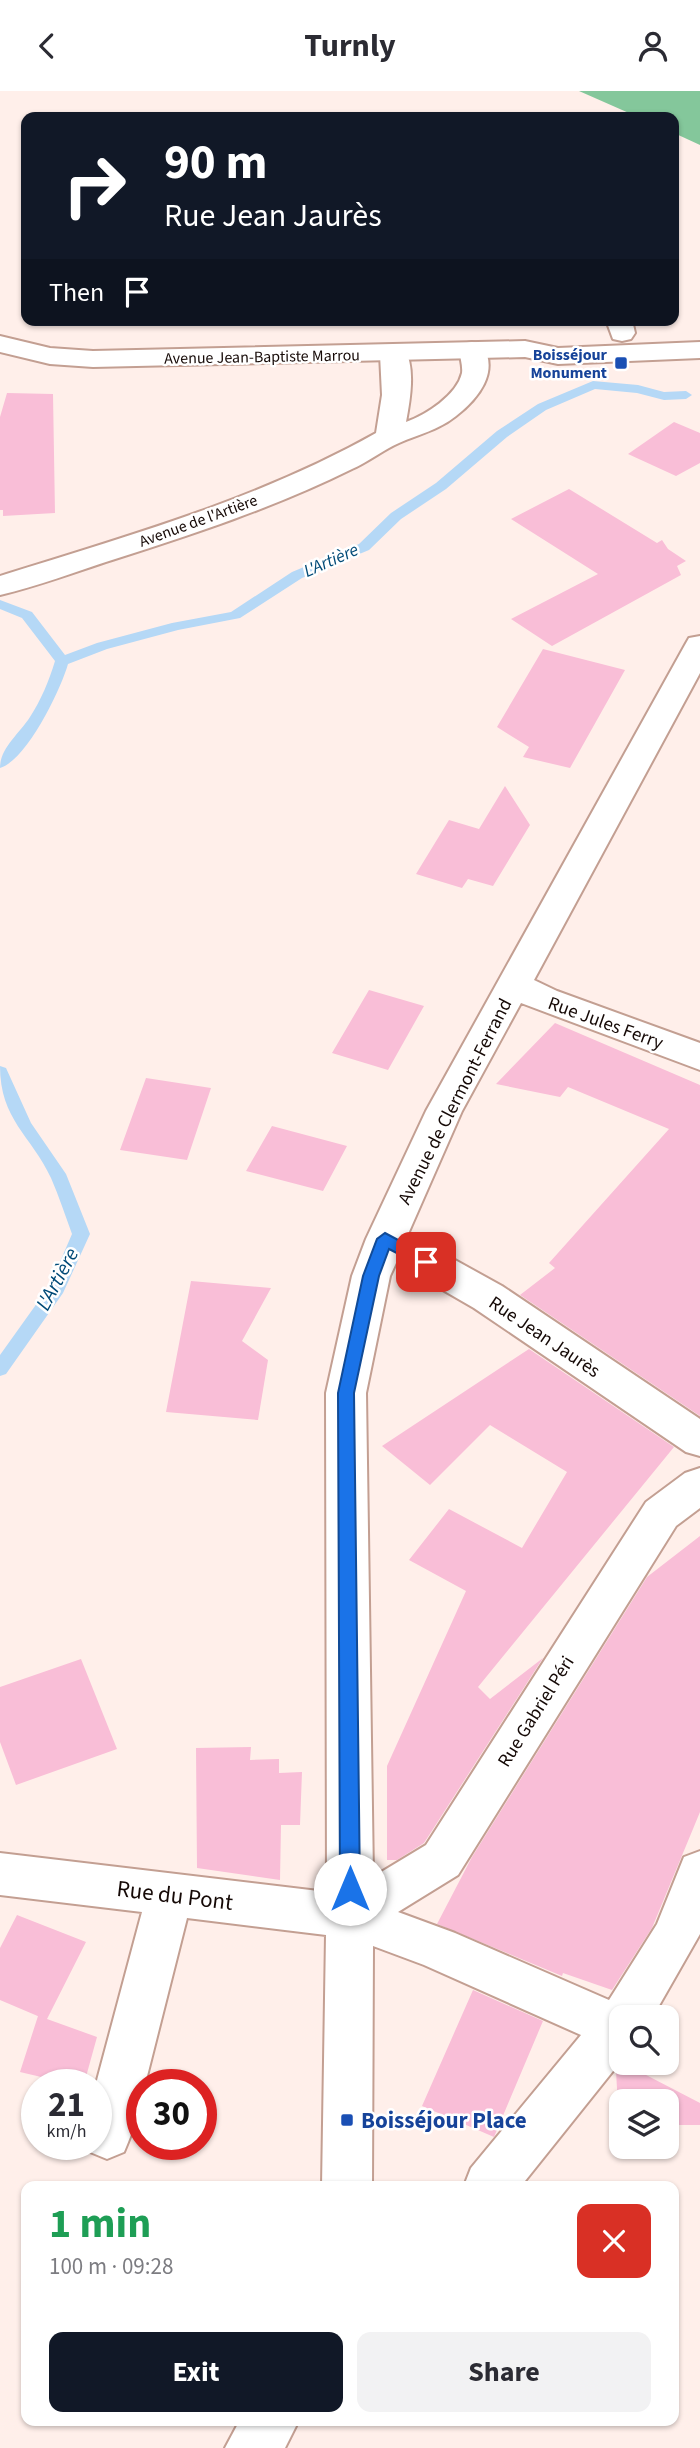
<!DOCTYPE html>
<html lang="en">
<head>
<meta charset="utf-8">
<style>
	:root { --surface:#fff; --page:#f2f2f3; --text:#2b2b33; --muted:#7c7c81; --accent:#111827 }
	body { margin:0; font-family:"Source Sans 3",sans-serif; background:var(--page); color:var(--text); height:100vh; display:flex; flex-direction:column; font-size:26px; white-space:nowrap }
	* { box-sizing:border-box; margin:0 }
	p { font-size:23px; color:var(--muted) }
	.icon { flex:none; width:38px; height:38px; fill:none; stroke:currentColor; stroke-width:2; stroke-linecap:round; stroke-linejoin:round }
	.map { position:relative; flex:1; overflow:hidden }
	.details { position:absolute; left:21px; top:2090px; width:658px; height:245px; display:flex; flex-direction:column; background:var(--surface); border-radius:14px; box-shadow:0 2px 5px #0004 }
	.details>* { flex:none }
	.guide { position:absolute; left:21px; top:21px; width:658px; height:214px; border-radius:14px; box-shadow:0 2px 5px #0004; background:#111827; color:#fff; overflow:hidden }
	.buttons { position:absolute; left:609px; top:1914px; display:grid; gap:14px }
	.buttons a { display:grid; place-items:center; width:70px; height:70px; border-radius:14px; background:var(--surface); box-shadow:0 2px 5px #0004; font-size:35px }
	.speed { position:absolute; left:21px; top:1978px; display:flex; gap:14px; font-size:35px; font-weight:700; text-align:center }
	.speed>* { display:grid; place-content:center; width:91px; height:91px; border-radius:50%; background:var(--surface); box-shadow:0 2px 5px #0004; line-height:1 }
	.speed small { font-size:18px; font-weight:400 }
	.speed .limit { border:10px solid #d22; background:#fff; color:#111 }
	.pin { position:absolute; display:grid; place-items:center; width:60px; height:60px; color:#fff; margin:-30px; border-radius:14px; box-shadow:0 4px 10px #0006 }
	.me { position:absolute; width:77px; margin:-38px; rotate:0deg; stroke-linejoin:round; filter:drop-shadow(0 0 5px #0008) }
	.turn { display:flex; align-items:center; gap:24px; height:147px; padding:0 28px; font-size:32px }
	.turn .icon { width:91px; height:91px; stroke-width:2.5 }
	.turn b { display:block; font-size:49px; line-height:60px }
	.then { display:flex; align-items:center; height:66px; padding:0 28px; background:#0003; gap:14px; font-size:26px }
	.round { display:grid; place-items:center; flex:none; width:74px; height:74px; border-radius:14px; background:var(--page) }
	.head { display:flex; align-items:center; justify-content:space-between; height:119px; padding:0 28px }
	h1 { font-size:42px; font-weight:700; line-height:52px; color:#1e9e55 }
	.button { display:flex; gap:14px; margin-top:auto; padding:14px 28px }
	.button a { flex:1; height:80px; border-radius:14px; background:var(--accent); color:#fff; font-size:28px; font-weight:700; line-height:80px; text-align:center }
	.button a+a { background:var(--page); color:var(--text) }
	header { display:flex; justify-content:space-between; align-items:center; height:91px; padding:0 28px; background:var(--surface); font-size:32px; font-weight:700 }
	.map>svg:first-child { display:block }
	.forest { fill:#84c79b }
	.lines { fill:none; stroke-linecap:round; stroke-linejoin:round }
	.stream { fill:#b5d8f6; fill-rule:evenodd }
	.building { fill:#f9bed7 }
	.minor-casing { stroke:#c39f92; stroke-width:4 }
	.major-casing { stroke:#c39f92; stroke-width:4 }
	.minor { fill:#fff; fill-rule:evenodd }
	.major { fill:#fff; fill-rule:evenodd }
	.route { fill:#1a73e8; stroke:#114b97; stroke-width:2 }
	.transit-dot { fill:#1a4fb4; stroke:#fff; stroke-width:2.5 }
	.labels { text-anchor:middle; stroke-width:5; stroke-linejoin:round; paint-order:stroke }
	.far-transit-label { font-size:16px; font-weight:bold; fill:#164399; stroke:#fff; text-anchor:end }
	.far-street-label { font-size:16px; fill:#150906; stroke:#fff }
	.far-water-label { font-size:18px; font-style:italic; fill:#004a77; stroke:#fff }
	.street-label { font-size:19px; fill:#150906; stroke:#fff }
	.water-label { font-size:21px; font-style:italic; fill:#004a77; stroke:#fff }
	.near-street-label { font-size:23px; fill:#150906; stroke:#fff }
	.near-transit-label { font-size:23px; font-weight:bold; fill:#164399; stroke:#fff; text-anchor:start }
</style>
</head>
<body>
<header><svg class="icon" aria-label="back" viewBox="0 0 24 24"><path d="M15 5l-7 7 7 7"/></svg>Turnly<svg class="icon" aria-label="person" viewBox="0 0 24 24"><circle cx="12" cy="8" r="4"/><path d="M4 21q1-7 8-7t8 7"/></svg></header>
<div class="map">
<svg width="700" height="2357" viewBox="0 0 700 2357">
	<rect width="100%" height="100%" fill="#ffefea"/>
	<!-- forest -->
	<path class="forest" d="M 579,0 L 700,0 L 700,54 L 674,42 L 674,26 L 638,26 Z"/>
	<g class="lines">
		<!-- stream -->
		<path class="stream" d="M 593,290 L 638,294 L 664,301 L 686,300 L 692,304 L 686,308 L 664,309 L 637,302 L 595,298 L 546,319 L 507,346 L 446,398 L 401,428 L 369,459 L 302,487 L 240,527 L 178,539 L 107,558 L 68,573 C 61,598 27,669 0,677 C 0,657 19,643 30,626 C 41,609 49,590 55,570 L 22,527 L 0,518 L 0,509 L 32,521 L 65,564 L 97,552 L 172,532 L 231,521 L 292,481 L 359,453 L 391,422 L 436,392 L 497,340 L 538,313 Z
			M 0,975 L 6,977 L 31,1032 L 66,1083 L 90,1143 L 63,1202 L 6,1283 L 0,1285 L 0,1264 L 50,1194 L 72,1143 C 65,1124 59,1105 51,1087 C 31,1044 0,1029 0,975 Z"/>
	</g>
	<!-- building -->
	<path class="building" d="M 7,302 L 53,303 L 55,422 L 3,425 L 3,419 L 0,419 L 0,326 Z
		M 674,331 L 700,342 L 700,372 L 676,385 L 628,363 Z
		M 569,398 L 657,452 L 662,449 L 668,458 L 686,470 L 677,475 L 681,484 L 552,555 L 511,528 L 598,483 L 511,428 Z
		M 543,558 L 625,579 L 570,677 L 523,666 L 529,656 L 497,636 Z
		M 505,695 L 530,734 L 493,795 L 468,788 L 462,797 L 416,783 L 449,729 L 479,738 Z
		M 369,899 L 424,915 L 388,979 L 332,962 Z
		M 555,932 L 700,994 L 700,1325 L 520,1204 L 555,1177 L 549,1172 L 669,1038 L 568,996 L 560,1006 L 496,993 Z
		M 146,987 L 211,997 L 187,1069 L 120,1059 Z
		M 272,1035 L 347,1055 L 323,1100 L 246,1080 Z
		M 191,1190 L 271,1197 L 242,1250 L 268,1269 L 258,1329 L 166,1321 Z
		M 529,1258 L 674,1356 L 478,1596 L 490,1608 L 543,1567 L 424,1752 L 397,1769 L 387,1769 L 387,1675 L 466,1500 L 409,1469 L 449,1418 L 522,1457 L 567,1381 L 490,1334 L 430,1394 L 382,1355 Z
		M 700,1445 L 700,1721 L 652,1837 L 612,1899 L 563,1882 L 562,1885 L 437,1833 L 472,1766 L 647,1486 Z
		M 81,1568 L 117,1658 L 16,1694 L 0,1651 L 0,1596 Z
		M 251,1656 L 250,1669 L 279,1668 L 279,1682 L 302,1681 L 300,1734 L 281,1734 L 280,1789 L 197,1777 L 196,1657 Z
		M 17,1824 L 86,1851 L 47,1928 L 97,1946 L 84,1993 L 71,1993 L 20,1981 L 38,1925 L 40,1926 L 0,1909 L 0,1857 Z
		M 473,1899 L 543,1930 L 494,2046 L 422,2015 Z
		M 623,1972 L 700,2012 L 700,2034 L 667,2034 L 667,2011 L 621,2011 L 621,2033 L 619,2033 L 616,1980 Z"/>
	<g class="lines">
		<!-- minor casing -->
		<g class="minor-casing">
			<path id="minor" d="M 606,229 L 632,229 L 635,242 L 631,248 L 622,250 L 613,248 Z
				M 472,251 L 482,253 C 500,281 478,308 456,325 C 439,339 419,343 399,352 C 383,359 368,371 352,378 C 276,416 193,443 112,469 C 75,481 38,495 0,504 L 0,485 C 128,445 259,408 376,342 L 382,304 L 380,263 L 384,257 L 394,255 L 404,257 C 416,276 410,310 406,331 C 426,324 457,304 462,282 C 463,275 460,266 459,259 L 462,253 Z
				M 700,545 L 700,582 L 534,889 L 557,900 L 700,952 L 700,979 L 521,912 L 462,1020 L 408,1143 L 502,1195 L 700,1328 L 700,1365 L 686,1361 L 474,1217 L 396,1172 L 390,1185 L 366,1302 L 373,1786 L 426,1754 L 646,1411 L 685,1382 L 700,1377 L 700,1417 L 676,1435 L 458,1784 L 398,1821 L 455,1842 L 609,1909 L 657,1833 L 684,1766 L 700,1760 L 700,1843 L 652,1927 L 621,1927 L 621,1970 L 521,2095 L 464,2095 L 471,2077 L 581,1944 L 424,1874 L 373,1855 L 372,2095 L 322,2095 L 326,1844 L 187,1827 L 145,1993 L 142,1993 C 142,2016 133,2040 124,2061 L 107,2068 L 90,2061 L 86,2053 L 96,2053 L 96,1993 L 142,1821 L 0,1804 L 0,1762 L 327,1801 L 326,1302 L 352,1185 L 366,1148 L 426,1020 L 685,554 L 689,547 Z
				M 240,2329 L 299,2329 L 285,2357 L 225,2357 Z"/>
		</g>
		<!-- major casing -->
		<g class="major-casing">
			<path id="major" d="M 0,245 L 50,257 L 93,260 L 525,250 L 558,257 L 700,251 L 700,267 L 558,273 L 525,266 L 93,276 L 50,273 L 0,261 Z"/>
		</g>
		<!-- minor -->
		<use href="#minor" class="minor"/>
		<!-- major -->
		<use href="#major" class="major"/>
	</g>
	<!-- route -->
	<path class="route" d="M 385,1142 L 432,1167 L 434,1171 L 426,1177 L 389,1158 L 379,1185 L 354,1302 L 360,1798 L 357,1804 L 350,1807 L 343,1804 L 340,1798 L 338,1302 L 363,1185 L 377,1148 Z"/>
	<!-- markers -->
	<g class="transit-dot">
		<rect x="614" y="265" width="14" height="14" rx="3.5"/>
		<rect x="340" y="2022" width="14" height="14" rx="3.5"/>
	</g>
	<g class="labels">
		<!-- far-transit labels -->
		<g class="far-transit-label">
			<text x="607" y="269">Boisséjour<tspan x="607" dy="18">Monument</tspan></text>
		</g>
		<!-- far-street labels -->
		<g class="far-street-label">
			<text transform="translate(262 265) rotate(-1)" y="6">Avenue Jean-Baptiste Marrou</text>
			<text transform="translate(198 429) rotate(-20)" y="6">Avenue de l'Artière</text>
		</g>
		<!-- far-water labels -->
		<g class="far-water-label">
			<text transform="translate(331 469) rotate(-24)" y="6">L'Artière</text>
		</g>
		<!-- street labels -->
		<g class="street-label">
			<text transform="translate(606 931) rotate(20)" y="7">Rue Jules Ferry</text>
			<text transform="translate(454 1010) rotate(-63)" y="7">Avenue de Clermont-Ferrand</text>
			<text transform="translate(545 1245) rotate(34)" y="7">Rue Jean Jaurès</text>
			<text transform="translate(535 1620) rotate(-58)" y="7">Rue Gabriel Péri</text>
		</g>
		<!-- water labels -->
		<g class="water-label">
			<text transform="translate(57 1188) rotate(-62)" y="7">L'Artière</text>
		</g>
		<!-- near-street labels -->
		<g class="near-street-label">
			<text transform="translate(175 1804) rotate(7)" y="8">Rue du Pont</text>
		</g>
		<!-- near-transit labels -->
		<g class="near-transit-label">
			<text x="361" y="2037">Boisséjour Place</text>
		</g>
	</g>
</svg>
<div class="buttons">
<a><svg class="icon" aria-label="search" viewBox="0 0 24 24"><circle cx="10" cy="10" r="6"/><path d="M15 15l6 6"/></svg></a>
<a><svg class="icon" aria-label="layers" viewBox="0 0 24 24"><path d="M12 4l9 5-9 5-9-5zM3 14l9 5 9-5"/></svg></a>
</div>
<div class="speed"><div>21<small>km/h</small></div><div class="limit">30</div></div>
<div class="pin" style="left:426px;top:1171px;background:#d93025"><svg class="icon" aria-label="arrive" viewBox="0 0 24 24"><path d="M6 21V4h12l-3 4 3 4H6"/></svg></div>
<svg class="me" style="left:350px;top:1798px" viewBox="-20 -20 40 40"><circle r="19" fill="#fff"/><path d="M0-13L10 11 0 6-10 11z" fill="#1a73e8"/></svg>
<div class="guide">
<div class="turn"><svg class="icon" aria-label="right" viewBox="0 0 24 24"><path d="M7 20v-9h11M14 6l5 5-5 5"/></svg><div><b>90 m</b>Rue Jean Jaurès</div></div>
<div class="then">Then<svg class="icon" aria-label="arrive" viewBox="0 0 24 24"><path d="M6 21V4h12l-3 4 3 4H6"/></svg></div>
</div>
<section class="details">
<div class="head"><div><h1>1 min</h1><p>100 m · 09:28</p></div><a class="round" style="background:#d93025;color:#fff"><svg class="icon" aria-label="close" viewBox="0 0 24 24"><path d="M6 6l12 12M18 6L6 18"/></svg></a></div>
<div class="button"><a>Exit</a><a>Share</a></div>
</section>
</div>
</body>
</html>
